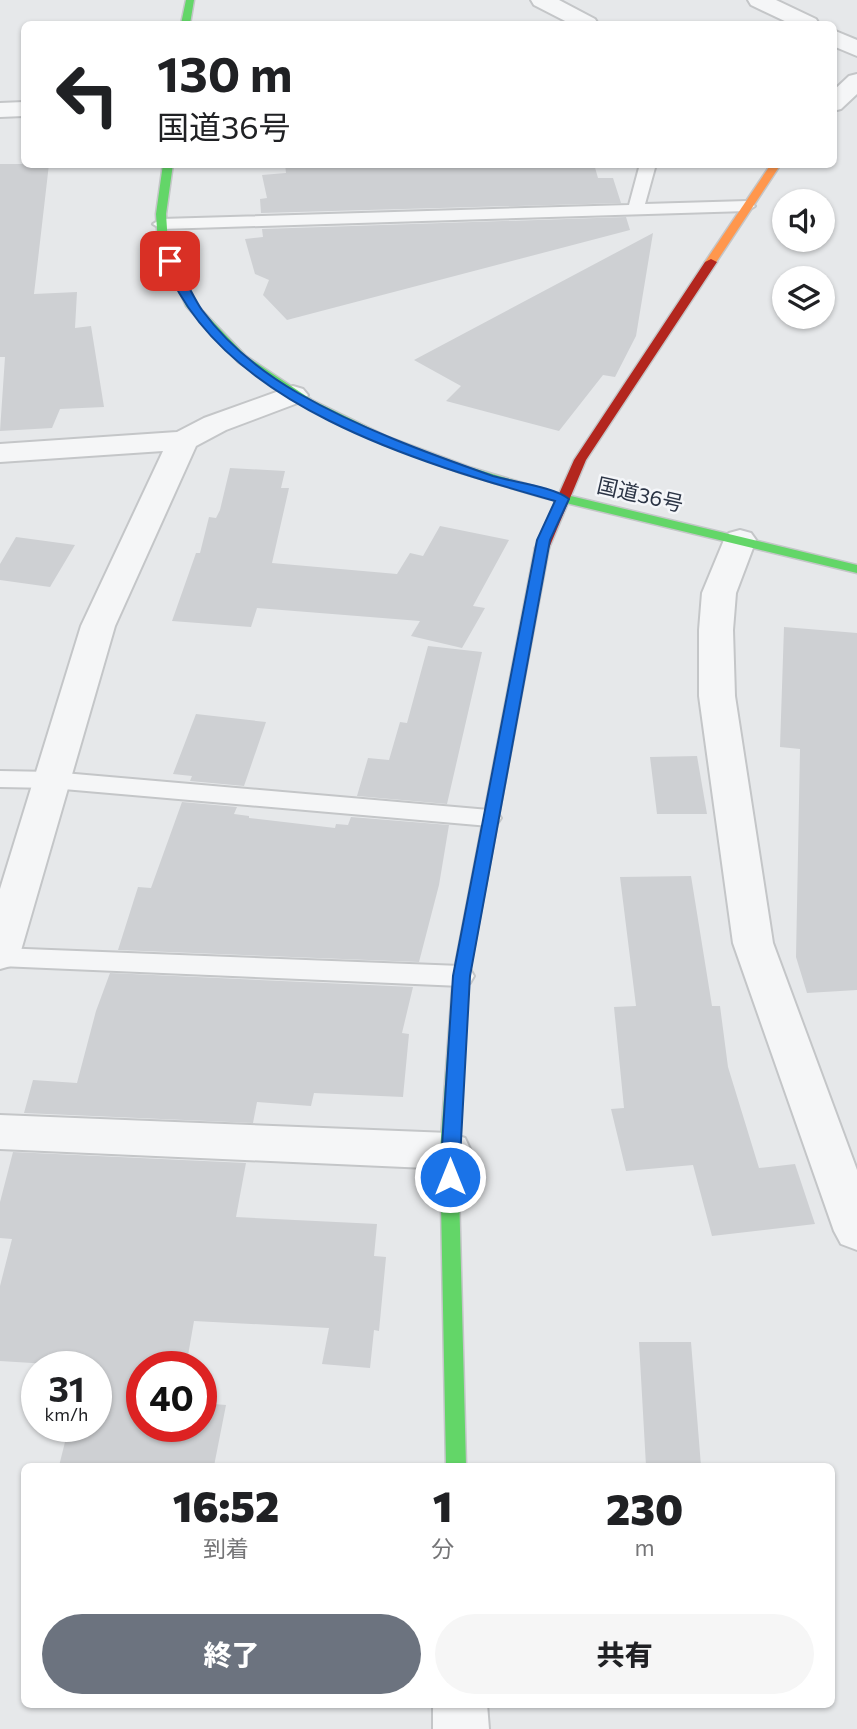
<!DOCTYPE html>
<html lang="ja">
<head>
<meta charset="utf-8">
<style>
	:root { --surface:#fff; --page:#f6f6f6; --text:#202124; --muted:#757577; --accent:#6c737f }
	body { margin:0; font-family:Commissioner,"Noto Sans JP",sans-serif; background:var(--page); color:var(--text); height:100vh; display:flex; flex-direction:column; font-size:26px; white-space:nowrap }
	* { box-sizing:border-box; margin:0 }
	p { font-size:23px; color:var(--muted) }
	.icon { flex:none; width:38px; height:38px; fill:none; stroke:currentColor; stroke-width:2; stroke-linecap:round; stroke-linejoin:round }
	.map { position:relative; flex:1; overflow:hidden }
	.side { position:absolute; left:21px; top:1463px; width:814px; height:245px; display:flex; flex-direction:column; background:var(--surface); border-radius:10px; box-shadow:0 2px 5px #0004 }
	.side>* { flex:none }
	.guide { position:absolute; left:21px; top:21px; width:816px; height:147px; border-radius:10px; box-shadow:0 2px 5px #0004; background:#fff; color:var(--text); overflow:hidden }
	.buttons { position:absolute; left:772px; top:189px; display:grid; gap:14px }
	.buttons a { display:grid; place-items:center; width:63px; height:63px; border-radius:50%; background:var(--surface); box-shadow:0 2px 5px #0004; font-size:35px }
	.speed { position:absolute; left:21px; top:1351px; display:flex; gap:14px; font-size:35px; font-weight:700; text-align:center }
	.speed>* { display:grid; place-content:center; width:91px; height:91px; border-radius:50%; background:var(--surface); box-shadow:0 2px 5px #0004; line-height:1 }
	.speed small { font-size:18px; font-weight:400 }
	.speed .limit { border:10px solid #d22; background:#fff; color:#111 }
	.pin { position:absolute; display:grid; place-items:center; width:60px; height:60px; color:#fff; margin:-30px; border-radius:14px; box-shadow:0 4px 10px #0006 }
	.me { position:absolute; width:77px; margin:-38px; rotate:0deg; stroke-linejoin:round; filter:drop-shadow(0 0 5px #0008) }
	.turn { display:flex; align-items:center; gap:24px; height:147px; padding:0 21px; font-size:32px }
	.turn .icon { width:91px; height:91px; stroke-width:2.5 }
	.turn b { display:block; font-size:49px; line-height:60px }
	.eta { display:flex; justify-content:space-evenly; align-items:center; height:119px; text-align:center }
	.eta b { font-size:42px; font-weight:800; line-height:49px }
	.cta { display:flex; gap:14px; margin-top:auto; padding:14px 21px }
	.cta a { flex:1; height:80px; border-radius:42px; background:var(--accent); color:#fff; font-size:28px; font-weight:800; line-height:80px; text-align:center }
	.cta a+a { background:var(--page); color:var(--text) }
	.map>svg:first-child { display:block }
	.building { fill:#ced0d3 }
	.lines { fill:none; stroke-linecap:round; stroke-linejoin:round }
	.lane-casing { stroke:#c4c6c8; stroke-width:4 }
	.street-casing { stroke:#c4c6c8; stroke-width:4 }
	.fast-casing { stroke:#c4c6c8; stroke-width:3 }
	.slow-casing { stroke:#c4c6c8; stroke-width:3 }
	.jam-casing { stroke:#c4c6c8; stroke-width:3 }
	.lane { fill:#f5f6f7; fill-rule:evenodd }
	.street { fill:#f5f6f7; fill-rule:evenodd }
	.fast { fill:#63d668; fill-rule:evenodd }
	.slow { fill:#ff974d; fill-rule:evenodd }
	.jam { fill:#b3261e; fill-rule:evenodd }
	.route { fill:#1a73e8; stroke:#114b97; stroke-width:2 }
	.labels { text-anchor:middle; stroke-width:5; stroke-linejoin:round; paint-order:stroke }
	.far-street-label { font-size:21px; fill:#2b3445; stroke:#f4f6f9 }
</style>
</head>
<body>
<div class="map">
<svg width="857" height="1729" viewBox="0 0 857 1729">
	<rect width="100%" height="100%" fill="#e6e8ea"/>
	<!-- building -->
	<path class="building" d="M 0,164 L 49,164 L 34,294 L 77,292 L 75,328 L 91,326 L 104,407 L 60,409 L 52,428 L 0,431 L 5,357 L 0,357 Z
		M 285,164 L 594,164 L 598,178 L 613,178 L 621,203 L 261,213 L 260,199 L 267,198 L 262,175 L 286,173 Z
		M 626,217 L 630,230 L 287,320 L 263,295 L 269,280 L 255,274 L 245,239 L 263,237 L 262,229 Z
		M 653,233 L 636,336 L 615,377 L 603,375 L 559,431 L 446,401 L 461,386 L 414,360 Z
		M 230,468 L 285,471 L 281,488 L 289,488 L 272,563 L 397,574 L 410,553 L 423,556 L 440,526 L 509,540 L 473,606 L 485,608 L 462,648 L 411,636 L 420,621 L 257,608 L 251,627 L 172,621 L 196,553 L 200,553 L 209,517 L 216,518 L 220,510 Z
		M 16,537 L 75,545 L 50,587 L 0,580 L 0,564 Z
		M 784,627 L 857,633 L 857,990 L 807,993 L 796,957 L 800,749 L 780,747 Z
		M 428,646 L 482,652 L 447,804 L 357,796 L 368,758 L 389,760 L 400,722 L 407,723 Z
		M 196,714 L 266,722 L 244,786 L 190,781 L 192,776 L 173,774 Z
		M 697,756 L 707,814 L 657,814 L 650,757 Z
		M 182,802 L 237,807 L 234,814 L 249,816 L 249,818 L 335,828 L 336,824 L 348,825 L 351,817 L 449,825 L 439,885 L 419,962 L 118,950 L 138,887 L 151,888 Z
		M 691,876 L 712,1006 L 720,1006 L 728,1067 L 759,1168 L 795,1164 L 815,1224 L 712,1236 L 693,1165 L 626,1171 L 611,1109 L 624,1108 L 614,1007 L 636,1006 L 620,877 Z
		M 110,973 L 413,987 L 402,1033 L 409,1034 L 403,1097 L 314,1093 L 311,1106 L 257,1102 L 253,1123 L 24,1113 L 33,1080 L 77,1083 L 96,1011 Z
		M 13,1152 L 246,1163 L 236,1217 L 377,1224 L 374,1256 L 386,1257 L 379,1331 L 374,1330 L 370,1368 L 322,1364 L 329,1328 L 194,1321 L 186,1367 L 142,1367 L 142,1426 L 201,1426 L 201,1403 L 226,1405 L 214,1466 L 59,1466 L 69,1426 L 96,1426 L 96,1367 L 0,1361 L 0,1286 L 12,1239 L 0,1238 L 0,1202 Z
		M 639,1342 L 691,1342 L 701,1466 L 646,1466 Z"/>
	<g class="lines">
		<!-- lane casing -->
		<g class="lane-casing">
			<path id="lane" d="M 640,164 L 656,164 L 645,204 L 747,201 L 755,206 L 747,211 L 161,229 L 153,224 L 161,219 L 629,205 Z
				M 0,771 L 52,772 L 489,810 L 497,812 L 501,818 L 497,824 L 489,826 L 52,788 L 0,787 Z
				M 0,948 L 461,966 L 470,969 L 474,976 L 470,983 L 461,986 L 0,966 Z"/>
		</g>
		<!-- street casing -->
		<g class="street-casing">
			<path id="street" d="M 531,0 L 559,0 L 595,19 L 598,24 L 571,24 L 534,5 Z
				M 748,0 L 776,0 L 816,19 L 819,24 L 791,24 L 751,5 Z
				M 833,30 L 857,40 L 857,56 L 833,46 Z
				M 857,74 L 857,94 L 841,109 L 833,111 L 833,91 L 849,76 Z
				M 24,102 L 24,116 L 0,117 L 0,103 Z
				M 293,386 L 303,389 L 308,395 L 303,401 L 226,430 L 196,446 L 115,626 L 20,954 L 14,965 L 0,969 L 0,889 L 81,626 L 163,451 L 0,462 L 0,444 L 177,432 L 204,418 Z
				M 740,530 L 751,533 L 756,540 L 736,593 L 733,630 L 735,696 L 773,943 L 857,1170 L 857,1250 L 841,1244 L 834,1231 L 733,943 L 699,696 L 699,630 L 702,593 L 724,540 L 729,533 Z
				M 0,1115 L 449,1133 L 465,1138 L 471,1151 L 465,1164 L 449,1169 L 0,1149 Z
				M 433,1704 L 487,1704 L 489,1729 L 433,1729 Z"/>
		</g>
		<!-- fast casing -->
		<g class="fast-casing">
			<path id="fast" d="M 186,0 L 194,0 L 190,24 L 181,24 Z
				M 163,164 L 173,164 L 166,214 L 168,244 L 197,305 L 246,356 L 312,400 L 388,437 L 469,467 L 550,491 L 857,565 L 857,573 L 541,497 L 461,473 L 380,443 L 304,406 L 238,362 L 186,306 L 158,244 L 156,214 Z
				M 542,544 L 549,548 L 469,976 L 458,1151 L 466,1466 L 446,1466 L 440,1151 L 453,976 L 535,548 Z"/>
		</g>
		<!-- slow casing -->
		<g class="slow-casing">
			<path id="slow" d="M 771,164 L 781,164 L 715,264 L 707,264 L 705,262 Z"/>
		</g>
		<!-- jam casing -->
		<g class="jam-casing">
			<path id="jam" d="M 711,259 L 717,262 L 586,460 L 549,548 L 547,551 L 537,551 L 535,548 L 574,460 L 705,262 Z"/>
		</g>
		<!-- lane -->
		<use href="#lane" class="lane"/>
		<!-- street -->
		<use href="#street" class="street"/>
		<!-- fast -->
		<use href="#fast" class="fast"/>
		<!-- slow -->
		<use href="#slow" class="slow"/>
		<!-- jam -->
		<use href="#jam" class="jam"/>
	</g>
	<!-- route -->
	<path class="route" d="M 170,257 C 176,260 195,301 202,310 C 227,344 262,372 298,393 C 359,428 427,453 493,476 C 513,482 555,487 569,499 L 550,540 L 470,976 L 459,1177 L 456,1182 L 450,1185 L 443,1182 L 440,1177 L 453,976 L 537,540 L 555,501 C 420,463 218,405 164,261 Z"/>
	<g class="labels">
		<!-- far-street labels -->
		<g class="far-street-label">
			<text transform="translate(640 495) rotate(13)" y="7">国道36号</text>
		</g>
	</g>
</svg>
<div class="buttons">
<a><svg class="icon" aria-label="sound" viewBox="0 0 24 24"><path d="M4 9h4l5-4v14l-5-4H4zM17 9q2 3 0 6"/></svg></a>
<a><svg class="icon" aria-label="layers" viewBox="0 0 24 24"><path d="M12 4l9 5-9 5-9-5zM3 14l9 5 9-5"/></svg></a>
</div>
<div class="speed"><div>31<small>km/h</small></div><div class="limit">40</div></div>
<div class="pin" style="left:170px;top:261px;background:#d93025"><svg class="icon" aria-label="arrive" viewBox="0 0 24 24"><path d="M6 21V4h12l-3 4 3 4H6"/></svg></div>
<svg class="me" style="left:450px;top:1177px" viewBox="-20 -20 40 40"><circle r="17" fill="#1a73e8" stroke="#fff" stroke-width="3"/><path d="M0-11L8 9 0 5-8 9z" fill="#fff"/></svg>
<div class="guide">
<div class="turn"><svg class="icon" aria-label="left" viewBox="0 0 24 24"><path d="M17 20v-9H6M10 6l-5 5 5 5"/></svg><div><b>130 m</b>国道36号</div></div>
</div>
<section class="side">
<div class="eta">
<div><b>16:52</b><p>到着</p></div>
<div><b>1</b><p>分</p></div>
<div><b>230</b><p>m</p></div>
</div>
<div class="cta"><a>終了</a><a>共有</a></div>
</section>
</div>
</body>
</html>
